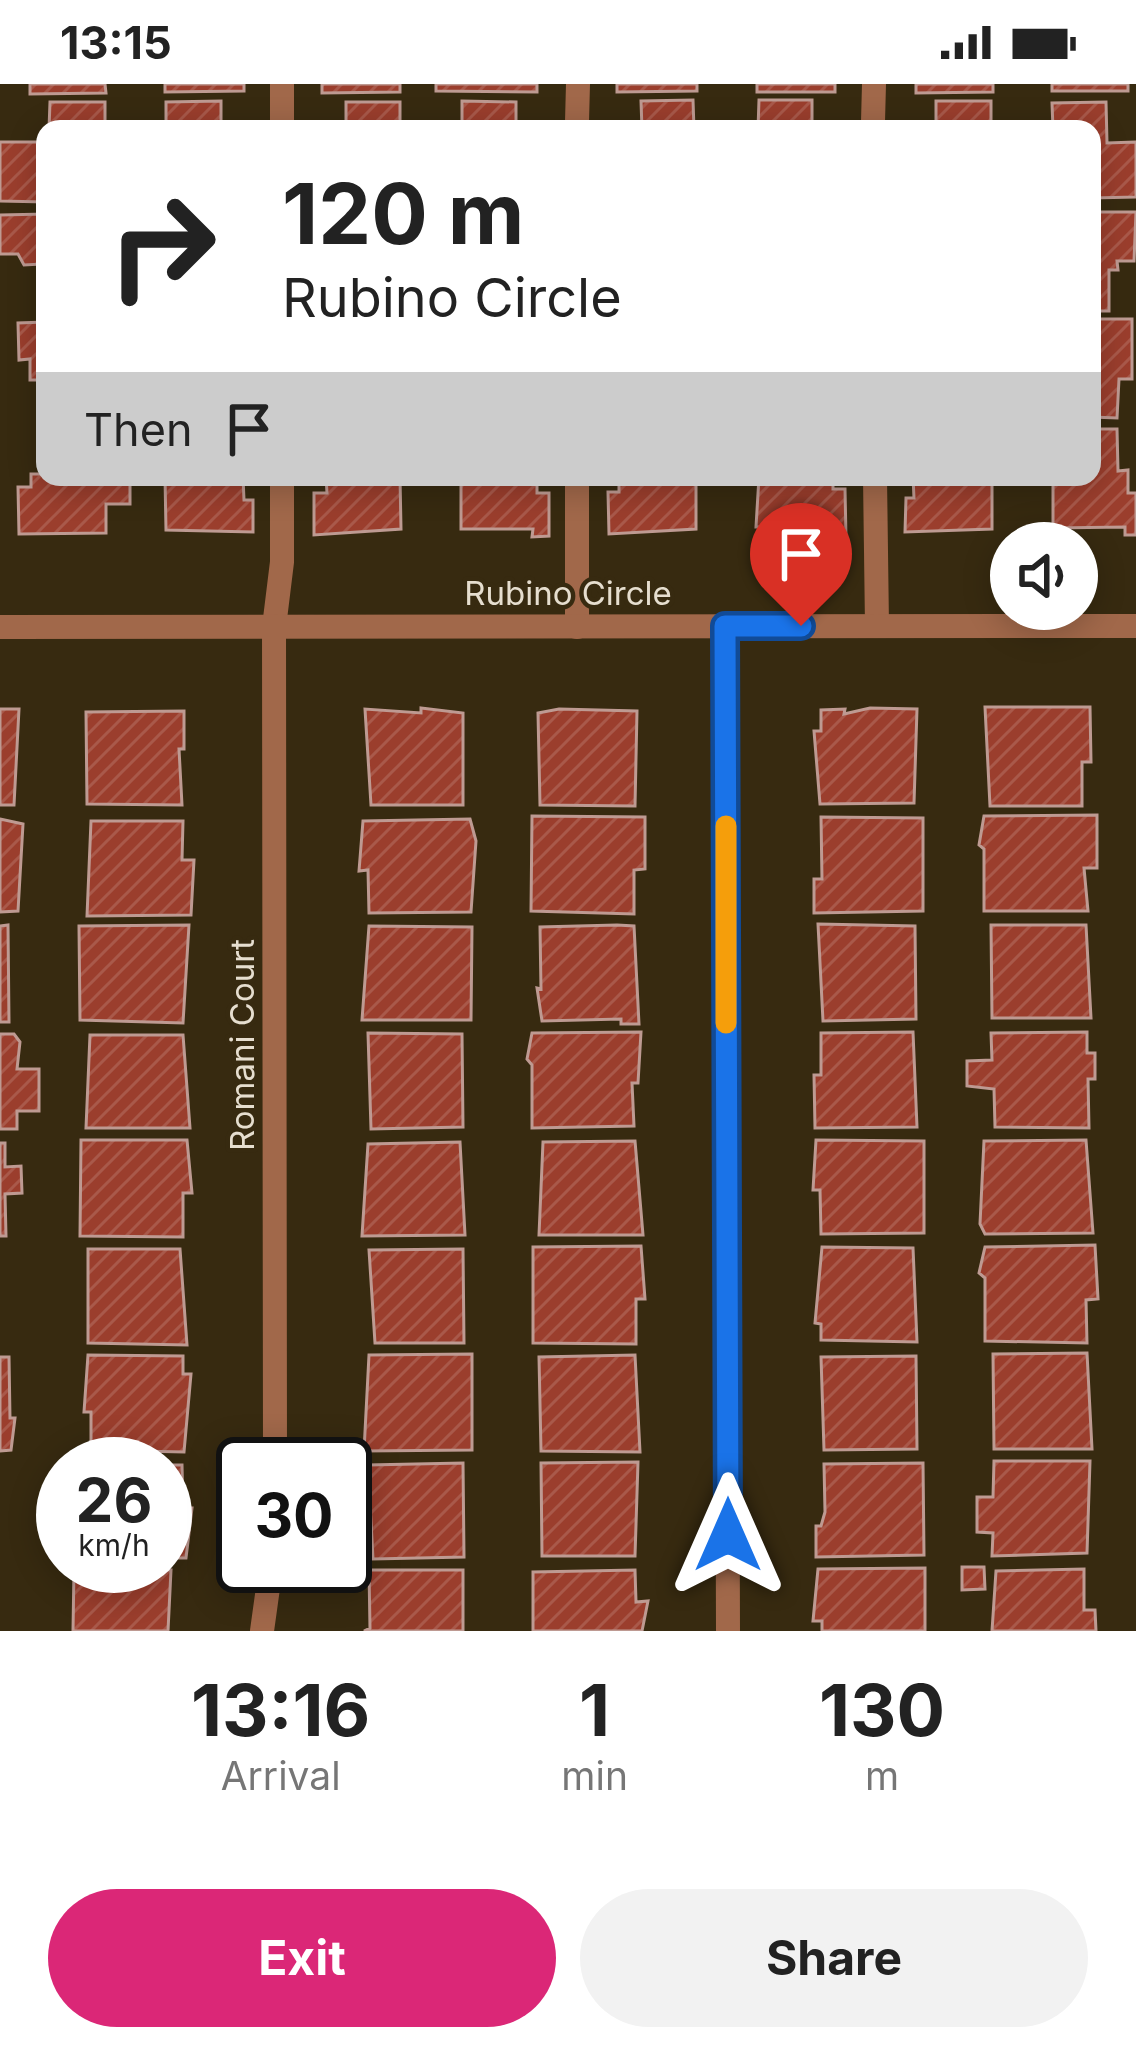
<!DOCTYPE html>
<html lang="en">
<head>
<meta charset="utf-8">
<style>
	:root { --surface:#fff; --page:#f2f2f2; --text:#222; --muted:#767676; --accent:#db2777 }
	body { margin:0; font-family:Inter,sans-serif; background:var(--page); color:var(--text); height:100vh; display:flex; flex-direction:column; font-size:45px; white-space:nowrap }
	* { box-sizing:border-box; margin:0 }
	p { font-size:39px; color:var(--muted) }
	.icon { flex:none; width:66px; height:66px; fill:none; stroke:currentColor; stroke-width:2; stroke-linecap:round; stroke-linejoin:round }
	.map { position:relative; height:1547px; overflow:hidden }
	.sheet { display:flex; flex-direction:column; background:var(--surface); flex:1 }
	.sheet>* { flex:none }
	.guide { position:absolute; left:36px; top:36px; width:1065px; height:366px; border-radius:24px; box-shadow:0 6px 30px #0003; background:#fff; color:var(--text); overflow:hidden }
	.tools { position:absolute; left:990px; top:438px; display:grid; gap:24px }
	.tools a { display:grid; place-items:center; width:108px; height:108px; border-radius:50%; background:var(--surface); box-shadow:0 6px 30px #0003; font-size:60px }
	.speed { position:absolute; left:36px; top:1353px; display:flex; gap:24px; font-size:60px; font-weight:700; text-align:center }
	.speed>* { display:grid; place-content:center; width:156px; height:156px; border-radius:50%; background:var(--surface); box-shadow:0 6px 30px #0003; line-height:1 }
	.speed small { font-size:30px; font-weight:400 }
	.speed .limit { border:6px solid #111; border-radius:18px; background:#fff; color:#111 }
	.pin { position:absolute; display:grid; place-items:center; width:102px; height:102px; color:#fff; margin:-123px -51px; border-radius:50% 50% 50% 0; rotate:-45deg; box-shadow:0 0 12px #0007 }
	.pin .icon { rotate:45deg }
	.me { position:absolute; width:132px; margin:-66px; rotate:0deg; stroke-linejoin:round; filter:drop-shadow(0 0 9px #0008) }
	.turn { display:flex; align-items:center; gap:42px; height:252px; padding:0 48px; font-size:54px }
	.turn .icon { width:156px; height:156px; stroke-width:2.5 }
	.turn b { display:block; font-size:84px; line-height:102px }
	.then { display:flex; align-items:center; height:114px; padding:0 48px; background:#0003; gap:24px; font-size:45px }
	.eta { display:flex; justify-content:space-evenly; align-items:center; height:204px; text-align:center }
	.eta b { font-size:72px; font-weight:700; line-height:84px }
	.primary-button { display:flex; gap:24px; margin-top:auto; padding:24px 48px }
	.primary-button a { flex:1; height:138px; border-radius:72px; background:var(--accent); color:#fff; font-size:48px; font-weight:700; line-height:138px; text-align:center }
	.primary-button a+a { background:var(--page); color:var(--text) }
	.status { display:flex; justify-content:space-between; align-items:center; height:84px; padding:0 60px; background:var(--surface); direction:ltr }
	.status svg { height:33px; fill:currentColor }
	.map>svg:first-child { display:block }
	.building { fill:url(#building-hatch); stroke:#be9a92; stroke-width:3 }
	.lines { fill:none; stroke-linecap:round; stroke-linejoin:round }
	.service { stroke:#a1684a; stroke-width:24 }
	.minor { stroke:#a1684a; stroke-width:24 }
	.route-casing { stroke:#114b97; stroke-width:30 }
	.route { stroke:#1a73e8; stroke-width:21 }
	.slow { stroke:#f59e0b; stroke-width:21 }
	.labels { text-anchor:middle; stroke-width:9; stroke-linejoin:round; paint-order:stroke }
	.street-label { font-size:33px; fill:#e6decf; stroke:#372a10 }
</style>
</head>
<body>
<div class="status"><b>13:15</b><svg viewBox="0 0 49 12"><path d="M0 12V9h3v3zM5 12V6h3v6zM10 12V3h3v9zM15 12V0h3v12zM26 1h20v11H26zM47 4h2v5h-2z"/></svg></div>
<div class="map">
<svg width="1136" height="1547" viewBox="0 0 1136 1547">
	<defs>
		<pattern id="building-hatch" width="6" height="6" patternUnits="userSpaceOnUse" patternTransform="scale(3)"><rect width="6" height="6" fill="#9b3e2d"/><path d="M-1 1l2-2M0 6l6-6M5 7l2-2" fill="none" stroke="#a9594a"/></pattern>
	</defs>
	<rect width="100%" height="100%" fill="#372a10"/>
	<!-- building -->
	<path class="building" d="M 30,0 L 105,0 L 106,9 L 30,10 Z
		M 165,0 L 244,0 L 244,7 L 165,8 Z
		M 322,0 L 400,0 L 400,8 L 322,9 Z
		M 436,0 L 537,0 L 537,8 L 436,7 Z
		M 617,0 L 697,0 L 697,7 L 617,8 Z
		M 757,0 L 835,0 L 835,8 L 757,8 Z
		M 916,0 L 993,0 L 993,8 L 916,9 Z
		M 1052,0 L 1128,0 L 1128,7 L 1052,7 Z
		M 693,16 L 694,45 L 642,45 L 641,17 Z
		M 759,16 L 812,16 L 812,45 L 758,45 Z
		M 221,17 L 221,45 L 166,45 L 166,18 Z
		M 462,17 L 516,18 L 516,45 L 462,45 Z
		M 936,17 L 991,17 L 991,45 L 936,45 Z
		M 50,18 L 105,18 L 105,45 L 49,45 Z
		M 346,18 L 400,18 L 400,45 L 346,45 Z
		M 1106,18 L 1107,59 L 1136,58 L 1136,113 L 1092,114 L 1092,45 L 1053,45 L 1052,19 Z
		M 0,58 L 45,58 L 45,118 L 0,117 Z
		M 1092,128 L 1136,128 L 1134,177 L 1117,177 L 1118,186 L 1109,186 L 1109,227 L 1092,227 Z
		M 45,130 L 45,189 L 42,180 L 24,181 L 18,170 L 0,170 L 0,131 Z
		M 1092,235 L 1132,235 L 1132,295 L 1119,295 L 1117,334 L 1092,333 Z
		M 45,238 L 45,335 L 41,336 L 41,296 L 30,296 L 30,275 L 19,276 L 18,239 Z
		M 1092,345 L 1117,345 L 1118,387 L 1128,386 L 1128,409 L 1136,409 L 1136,451 L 1125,451 L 1125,443 L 1053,444 L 1053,393 L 1092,393 Z
		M 43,347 L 45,393 L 130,393 L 130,420 L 106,420 L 106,449 L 19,450 L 18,403 L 31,403 L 31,390 L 43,390 Z
		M 165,393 L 243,393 L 244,416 L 253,416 L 253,448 L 166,446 Z
		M 326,393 L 400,393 L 401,445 L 314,451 L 314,409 L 327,409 Z
		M 461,393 L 537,393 L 537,409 L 549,409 L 549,452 L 532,453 L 533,445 L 461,445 Z
		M 619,393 L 696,393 L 696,445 L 609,450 L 608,408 L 619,408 Z
		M 759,393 L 833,393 L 833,405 L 845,405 L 846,454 L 828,454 L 828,444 L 756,443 Z
		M 913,393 L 992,393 L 992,445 L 905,448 L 906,414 L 914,414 Z
		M 985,623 L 1090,623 L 1091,678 L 1082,678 L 1082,722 L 990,722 Z
		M 421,624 L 463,629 L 463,721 L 371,721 L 365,625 L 421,629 Z
		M 870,624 L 917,625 L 914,719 L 820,720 L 814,647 L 821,647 L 821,626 L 845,625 L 844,630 Z
		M 0,625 L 19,625 L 14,721 L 0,721 Z
		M 559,625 L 637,627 L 635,722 L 540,721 L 538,629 Z
		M 184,627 L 184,665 L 179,665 L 182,721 L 87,720 L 86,628 Z
		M 1097,731 L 1097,784 L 1084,784 L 1088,827 L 984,827 L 984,765 L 979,761 L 984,732 Z
		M 532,732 L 645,733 L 645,785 L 634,786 L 634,830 L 531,827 Z
		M 821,733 L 923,734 L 923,827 L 814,829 L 814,795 L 822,795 Z
		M 0,735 L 23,740 L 18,827 L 0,828 Z
		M 470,735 L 476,757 L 471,828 L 369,829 L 368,786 L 359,787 L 363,737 Z
		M 91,737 L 183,737 L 182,776 L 194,776 L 191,831 L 87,832 Z
		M 818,840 L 915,842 L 916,935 L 823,937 Z
		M 8,841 L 9,938 L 0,938 L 0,842 Z
		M 189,841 L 183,939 L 80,936 L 79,842 Z
		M 617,841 L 634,842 L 639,940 L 621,940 L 621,935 L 542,937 L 537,904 L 541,905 L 540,843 Z
		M 991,841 L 1086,841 L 1091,934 L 992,934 Z
		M 369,842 L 472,843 L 471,936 L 362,936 Z
		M 641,948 L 638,999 L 632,999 L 634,1042 L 532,1044 L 532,981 L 527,975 L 532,949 Z
		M 913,948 L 917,1043 L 815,1044 L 814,991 L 821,991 L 821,949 Z
		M 1087,948 L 1087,969 L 1095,969 L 1095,995 L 1088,995 L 1089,1044 L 995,1043 L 994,1005 L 967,1002 L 967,977 L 992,976 L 991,949 Z
		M 368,949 L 462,950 L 463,1043 L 371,1045 Z
		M 0,950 L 14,950 L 20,958 L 17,985 L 39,985 L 39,1027 L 17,1027 L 17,1045 L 0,1045 Z
		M 90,951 L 183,951 L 190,1044 L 86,1044 Z
		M 81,1056 L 187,1056 L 192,1109 L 183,1109 L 183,1153 L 80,1152 Z
		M 816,1056 L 924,1057 L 924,1149 L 821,1150 L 820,1106 L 813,1106 Z
		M 1086,1056 L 1093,1149 L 985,1150 L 980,1140 L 984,1057 Z
		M 635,1057 L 643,1151 L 539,1151 L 543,1058 Z
		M 460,1058 L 465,1151 L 362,1152 L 368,1060 Z
		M 0,1059 L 5,1059 L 5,1083 L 21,1082 L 22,1109 L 5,1110 L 6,1152 L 0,1152 Z
		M 1095,1161 L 1098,1215 L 1086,1216 L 1087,1259 L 985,1257 L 985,1194 L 979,1189 L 985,1163 Z
		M 641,1162 L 645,1215 L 636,1215 L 636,1260 L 533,1259 L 533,1163 Z
		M 822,1163 L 913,1164 L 917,1258 L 821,1256 L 821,1240 L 815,1239 Z
		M 88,1165 L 180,1165 L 187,1261 L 88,1259 Z
		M 463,1165 L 464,1259 L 375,1259 L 369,1166 Z
		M 1087,1269 L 1092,1365 L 994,1365 L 993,1270 Z
		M 472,1270 L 472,1366 L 364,1367 L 369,1271 Z
		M 88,1271 L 183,1272 L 183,1290 L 191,1290 L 184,1368 L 91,1366 L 91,1328 L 84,1328 Z
		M 635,1271 L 640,1368 L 541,1367 L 539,1273 Z
		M 916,1272 L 917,1365 L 824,1366 L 821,1273 Z
		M 0,1273 L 9,1273 L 10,1334 L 15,1334 L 11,1366 L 0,1367 Z
		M 994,1377 L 1090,1377 L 1087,1469 L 992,1472 L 993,1449 L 977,1448 L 977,1413 L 993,1413 Z
		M 638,1378 L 635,1472 L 542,1472 L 541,1379 Z
		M 463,1379 L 464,1473 L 373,1475 L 368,1381 Z
		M 923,1379 L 924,1471 L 816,1473 L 816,1442 L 821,1442 L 825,1428 L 824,1380 Z
		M 165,1381 L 182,1381 L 183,1424 L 192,1424 L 186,1474 L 165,1474 Z
		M 962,1483 L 984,1483 L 985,1505 L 962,1506 Z
		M 925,1484 L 925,1547 L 822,1547 L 822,1537 L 813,1537 L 818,1485 Z
		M 74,1485 L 171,1486 L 168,1547 L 73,1547 Z
		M 1084,1485 L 1084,1526 L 1095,1526 L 1096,1547 L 992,1547 L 996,1487 Z
		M 369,1486 L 463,1486 L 463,1547 L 364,1547 L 370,1544 Z
		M 635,1486 L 636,1518 L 648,1517 L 642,1547 L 533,1547 L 533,1488 Z"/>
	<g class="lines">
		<!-- service -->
		<path class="service" d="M 577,38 L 578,0
			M 873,38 L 874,0
			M 282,39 L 282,0
			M 875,393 L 877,542
			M 274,543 L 282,478 L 282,393
			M 577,543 L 577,393"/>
		<!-- minor -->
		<path class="minor" d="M 725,542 L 728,1547
			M 0,543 L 1136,542
			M 274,543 L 275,1380
			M 262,1547 L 271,1482"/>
	</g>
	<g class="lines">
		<!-- route casing -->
		<g class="route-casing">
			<path id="route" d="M 728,1451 L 725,542 L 801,542"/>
		</g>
		<!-- route -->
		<use href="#route" class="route"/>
		<!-- slow -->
		<path class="slow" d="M 726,742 L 726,939"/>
	</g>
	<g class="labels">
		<!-- street labels -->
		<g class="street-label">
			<text x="568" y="521">Rubino Circle</text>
			<text transform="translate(242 961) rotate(-90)" y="12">Romani Court</text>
		</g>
	</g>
</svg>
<div class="tools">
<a><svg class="icon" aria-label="sound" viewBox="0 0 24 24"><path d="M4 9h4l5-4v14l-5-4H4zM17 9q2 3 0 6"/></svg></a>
</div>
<div class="speed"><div>26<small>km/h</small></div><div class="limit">30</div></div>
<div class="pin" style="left:801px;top:542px;background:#d93025"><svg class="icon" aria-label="arrive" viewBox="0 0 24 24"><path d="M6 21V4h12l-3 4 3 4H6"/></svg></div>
<svg class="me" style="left:728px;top:1451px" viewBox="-20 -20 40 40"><path d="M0-17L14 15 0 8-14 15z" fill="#1a73e8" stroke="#fff" stroke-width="4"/></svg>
<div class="guide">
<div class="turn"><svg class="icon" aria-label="right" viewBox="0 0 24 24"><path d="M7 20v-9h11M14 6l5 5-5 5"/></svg><div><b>120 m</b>Rubino Circle</div></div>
<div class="then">Then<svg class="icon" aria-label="arrive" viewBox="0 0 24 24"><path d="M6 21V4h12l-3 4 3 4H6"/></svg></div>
</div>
</div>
<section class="sheet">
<div class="eta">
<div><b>13:16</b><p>Arrival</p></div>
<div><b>1</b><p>min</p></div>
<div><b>130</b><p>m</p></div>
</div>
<div class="primary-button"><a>Exit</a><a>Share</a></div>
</section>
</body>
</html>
